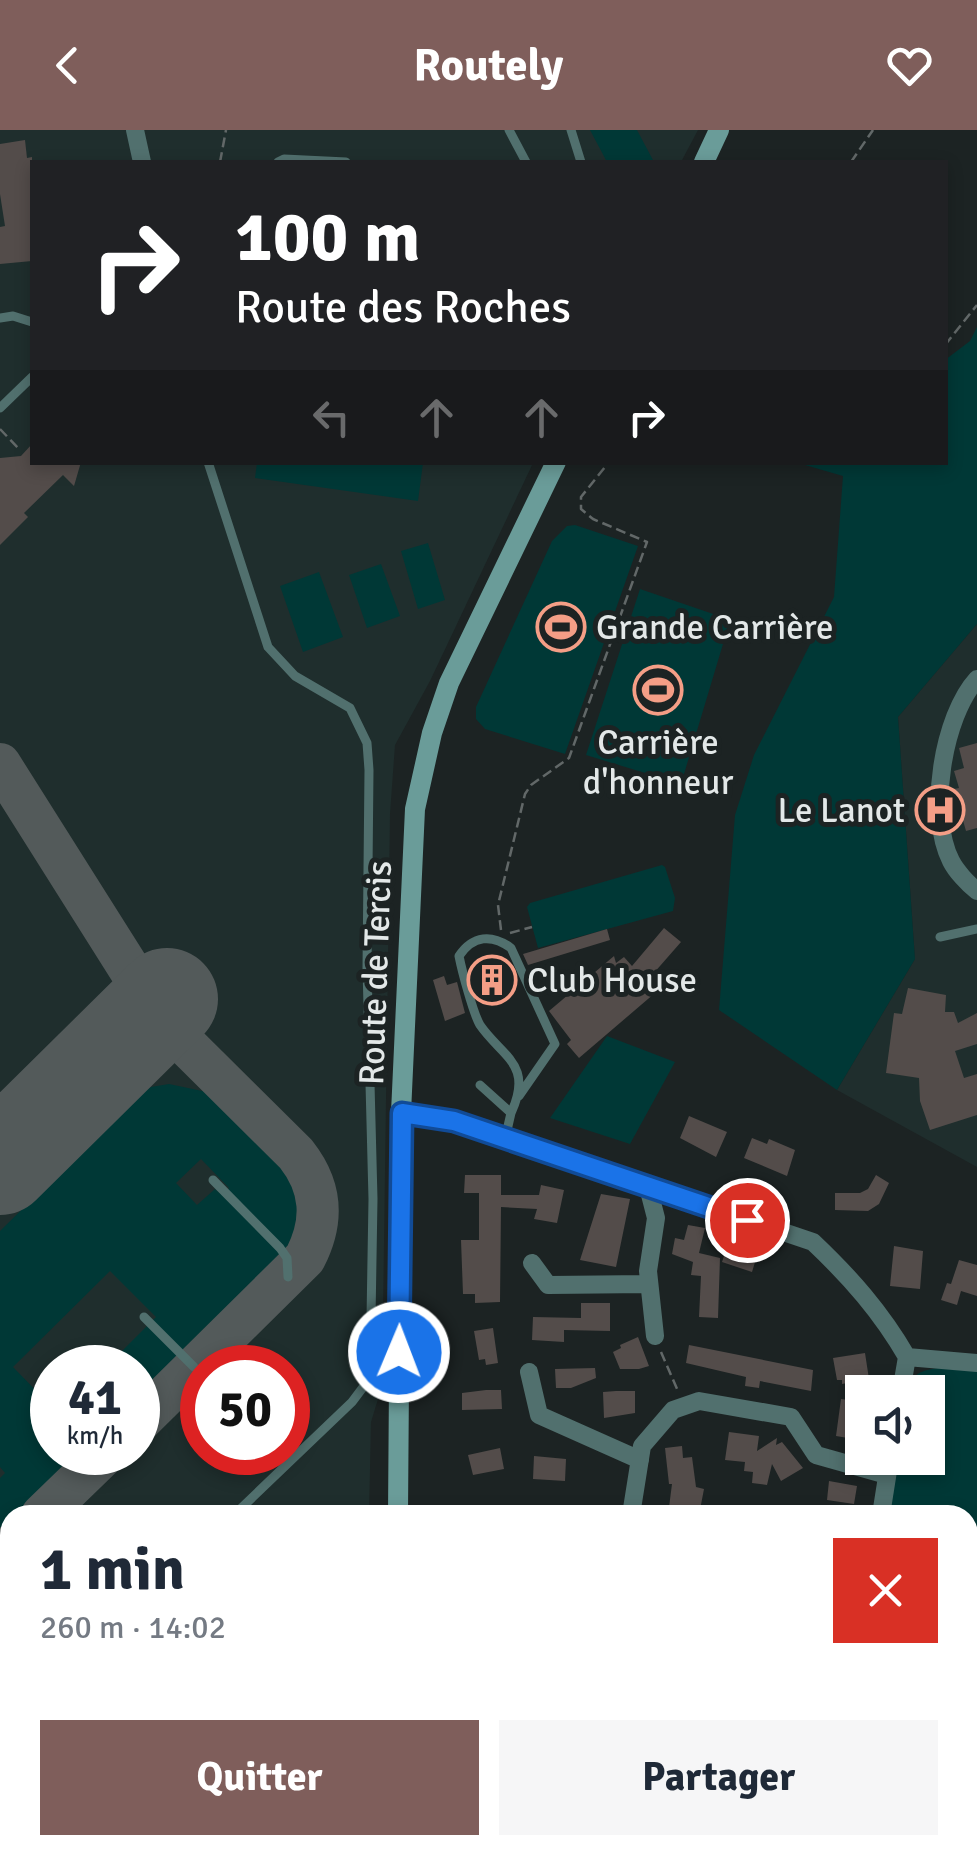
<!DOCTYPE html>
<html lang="fr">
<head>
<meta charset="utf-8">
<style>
	:root { --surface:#fff; --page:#f6f6f7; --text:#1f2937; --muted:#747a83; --accent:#7f5e5b }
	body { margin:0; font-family:Signika,sans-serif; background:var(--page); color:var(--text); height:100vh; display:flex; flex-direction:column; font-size:38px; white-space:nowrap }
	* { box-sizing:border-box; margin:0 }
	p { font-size:32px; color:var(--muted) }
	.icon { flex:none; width:55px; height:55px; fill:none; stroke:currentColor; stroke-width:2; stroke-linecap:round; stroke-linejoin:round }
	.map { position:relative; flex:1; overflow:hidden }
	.details { position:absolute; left:0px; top:1375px; width:978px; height:350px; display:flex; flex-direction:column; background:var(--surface); border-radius:30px 30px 0 0; box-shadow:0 5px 15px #0003 }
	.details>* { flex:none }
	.guide { position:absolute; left:30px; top:30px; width:918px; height:305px; border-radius:0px; box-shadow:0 5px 15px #0003; background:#202124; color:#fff; overflow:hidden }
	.fabs { position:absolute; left:845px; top:1245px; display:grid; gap:20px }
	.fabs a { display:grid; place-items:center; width:100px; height:100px; border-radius:0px; background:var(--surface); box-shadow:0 5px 15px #0003; font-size:50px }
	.speed { position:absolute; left:30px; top:1215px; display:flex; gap:20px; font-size:50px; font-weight:700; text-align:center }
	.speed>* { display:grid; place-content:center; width:130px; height:130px; border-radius:50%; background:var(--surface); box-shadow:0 5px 15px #0003; line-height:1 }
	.speed small { font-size:25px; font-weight:400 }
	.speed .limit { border:15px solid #d22; background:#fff; color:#111 }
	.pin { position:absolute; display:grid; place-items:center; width:85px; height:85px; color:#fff; margin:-42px; border:5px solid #fff; border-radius:50%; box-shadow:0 2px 10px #0007 }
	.me { position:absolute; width:110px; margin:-55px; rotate:1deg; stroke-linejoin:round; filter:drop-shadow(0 0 8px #0008) }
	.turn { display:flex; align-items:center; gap:35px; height:210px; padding:0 40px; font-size:45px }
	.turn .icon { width:130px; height:130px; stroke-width:2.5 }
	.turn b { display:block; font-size:70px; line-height:85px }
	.lanes { display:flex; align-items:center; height:95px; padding:0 40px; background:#0003; justify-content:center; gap:50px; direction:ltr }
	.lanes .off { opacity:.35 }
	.round { display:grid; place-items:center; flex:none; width:105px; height:105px; border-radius:0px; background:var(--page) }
	.overview { display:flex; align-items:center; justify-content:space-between; height:170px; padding:0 40px }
	h1 { font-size:60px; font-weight:700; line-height:75px }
	.button { display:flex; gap:20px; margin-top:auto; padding:20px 40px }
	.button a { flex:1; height:115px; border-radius:0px; background:var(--accent); color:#fff; font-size:40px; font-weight:700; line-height:115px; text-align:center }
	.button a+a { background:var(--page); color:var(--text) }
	header { display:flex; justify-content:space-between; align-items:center; height:130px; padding:0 40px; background:var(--accent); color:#fff; font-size:45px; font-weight:700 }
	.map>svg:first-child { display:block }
	.built { fill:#1f2e2d; fill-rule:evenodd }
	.green { fill:#003836; fill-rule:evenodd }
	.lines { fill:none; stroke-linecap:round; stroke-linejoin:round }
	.taxiway { stroke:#535a5a; stroke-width:42 }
	.runway { stroke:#535a5a; stroke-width:102 }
	.building { fill:#534c4a }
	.path { stroke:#626868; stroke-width:2.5; stroke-dasharray:10 5; stroke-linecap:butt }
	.lane { stroke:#51706e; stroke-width:9 }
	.street { stroke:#51706e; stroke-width:18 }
	.secondary { stroke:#6a9c99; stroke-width:20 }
	.route-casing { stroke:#114b97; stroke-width:25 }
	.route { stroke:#1a73e8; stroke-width:18 }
	.labels { text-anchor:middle; stroke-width:10; stroke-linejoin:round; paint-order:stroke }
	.poi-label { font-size:35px; fill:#e3e8e8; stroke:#1c2323; text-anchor:start }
	.street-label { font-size:35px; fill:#e3e8e8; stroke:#1c2323 }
</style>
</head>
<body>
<header><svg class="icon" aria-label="back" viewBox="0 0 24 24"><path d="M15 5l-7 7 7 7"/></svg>Routely<svg class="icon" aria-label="heart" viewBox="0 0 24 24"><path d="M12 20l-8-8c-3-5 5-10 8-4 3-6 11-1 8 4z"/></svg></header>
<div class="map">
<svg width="977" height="1725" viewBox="0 0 977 1725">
	<rect width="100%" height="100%" fill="#1c2323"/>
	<!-- built -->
	<path class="built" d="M 0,0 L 698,0 L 681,32 L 32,32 L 32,332 L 533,333 L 430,551 L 395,615 L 390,684 L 382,1256 L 371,1292 L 369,1385 L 10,1385 L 10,1715 L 366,1715 L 366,1725 L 0,1725 ZM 52,1238 L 138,1238 L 138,1322 L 52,1322 ZM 202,1238 L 288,1238 L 288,1322 L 202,1322 Z
		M 977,494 L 977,1037 L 837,960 L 915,829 L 898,587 Z"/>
	<!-- green -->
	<path class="green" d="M 590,0 L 637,0 L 654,32 L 607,32 Z
		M 977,197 L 977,494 L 898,587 L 915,829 L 837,960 L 719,880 L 735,685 L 754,625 L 834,467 L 843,346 L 798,333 L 945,332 L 945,230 L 970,211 Z
		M 257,333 L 257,332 L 423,333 L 418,371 L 255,348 Z
		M 575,395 L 638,416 L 565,624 L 485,599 L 476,589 L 476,577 L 552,411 L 567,396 Z
		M 428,413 L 445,470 L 418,479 L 401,421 Z
		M 381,434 L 400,486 L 367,498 L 349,445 Z
		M 319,442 L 343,507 L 303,522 L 280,456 Z
		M 640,459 L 725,488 L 729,494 L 681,654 L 586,625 Z
		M 662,735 L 665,737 L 675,768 L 673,781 L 538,818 L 527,777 L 530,773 Z
		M 607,906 L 675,932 L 630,1014 L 550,988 Z
		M 169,954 L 207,962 L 286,1038 C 311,1067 305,1102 281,1129 L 138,1268 L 138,1238 L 106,1237 L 156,1187 L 110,1141 L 13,1237 L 52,1277 L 52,1322 L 81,1323 L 17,1385 L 10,1385 L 10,1392 L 0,1401 L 0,1348 L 5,1343 L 0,1337 L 0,1101 L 136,967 L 151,957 ZM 201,1029 L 229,1058 L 222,1065 L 215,1059 L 197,1075 L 176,1053 Z
		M 938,1238 L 977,1241 L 977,1432 L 968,1426 L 968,1385 L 889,1385 L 898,1328 L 928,1328 L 928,1262 L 909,1262 C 912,1243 920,1241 938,1238 Z"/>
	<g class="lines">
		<!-- taxiway -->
		<path class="taxiway" d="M 0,634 L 130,840
			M 110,930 C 127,913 141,891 167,896 L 296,1024 C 322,1057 324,1091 305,1128 L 138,1293
			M 42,1385 L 107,1322
			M 0,1426 L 10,1416"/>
		<!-- runway -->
		<path class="runway" d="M 0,1034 L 167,869"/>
	</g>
	<!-- building -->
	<path class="building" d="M 25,10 L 27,28 L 32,27 L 32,131 L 0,134 L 0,97 L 5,96 L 0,64 L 0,14 Z
		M 32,314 L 32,332 L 81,332 L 74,356 L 63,345 L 24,383 L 28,387 L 0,415 L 0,328 L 21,326 Z
		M 977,613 L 977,698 L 966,701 L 954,659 L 959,658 L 954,641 L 964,638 L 959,618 Z
		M 664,798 L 681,812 L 646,852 L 655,863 L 579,928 L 567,914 L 571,910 L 549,881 L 614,826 L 616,833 L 624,827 L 632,836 Z
		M 607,799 L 610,810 L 528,835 L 523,824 Z
		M 503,835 L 510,857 L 478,868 L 474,843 Z
		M 444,846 L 447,855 L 457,852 L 465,883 L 445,891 L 433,850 Z
		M 908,858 L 946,865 L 945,882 L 954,882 L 958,893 L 977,883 L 977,914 L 955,921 L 964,948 L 977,944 L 977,985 L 930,1000 L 920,971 L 919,948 L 886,943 L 894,883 L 902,884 Z
		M 689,986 L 727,1002 L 716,1027 L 680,1008 Z
		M 752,1008 L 767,1014 L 769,1009 L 795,1020 L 787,1046 L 744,1028 Z
		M 465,1045 L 501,1045 L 501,1065 L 539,1065 L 541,1055 L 564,1060 L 557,1093 L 534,1089 L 537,1079 L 501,1077 L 500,1172 L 475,1173 L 475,1164 L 463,1164 L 461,1110 L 479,1110 L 479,1063 L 464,1063 Z
		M 876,1045 L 889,1053 L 879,1074 L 868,1081 L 835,1080 L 835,1063 L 860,1063 L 868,1059 Z
		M 601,1064 L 630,1069 L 616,1137 L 580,1130 Z
		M 688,1095 L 705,1098 L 699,1123 L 720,1128 L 718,1188 L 699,1187 L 701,1146 L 691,1145 L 693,1132 L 672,1124 L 675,1108 L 684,1110 Z
		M 744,1113 L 759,1119 L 752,1142 L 722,1132 L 728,1114 L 742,1118 Z
		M 894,1116 L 923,1121 L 920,1159 L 890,1156 Z
		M 959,1130 L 977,1135 L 977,1166 L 961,1161 L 957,1175 L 941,1170 L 947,1153 L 951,1154 Z
		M 581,1173 L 610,1173 L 610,1201 L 564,1200 L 564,1212 L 532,1210 L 533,1187 L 581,1188 Z
		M 493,1198 L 498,1233 L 486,1235 L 485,1229 L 479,1230 L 474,1201 Z
		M 638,1207 L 649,1236 L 639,1239 L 620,1239 L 613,1222 L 621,1218 L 620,1215 Z
		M 689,1215 L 813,1240 L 811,1261 L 760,1251 L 759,1258 L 745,1256 L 746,1247 L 686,1233 Z
		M 865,1223 L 869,1249 L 842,1254 L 842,1250 L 837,1250 L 833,1228 Z
		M 595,1238 L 596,1248 L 571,1258 L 556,1258 L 555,1239 Z
		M 486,1260 L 501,1260 L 502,1279 L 462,1280 L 462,1263 Z
		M 616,1261 L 635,1261 L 635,1283 L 604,1288 L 603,1262 Z
		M 841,1269 L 862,1272 L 860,1310 L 836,1306 Z
		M 729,1302 L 759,1306 L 757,1321 L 777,1308 L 776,1315 L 782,1312 L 803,1338 L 781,1351 L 772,1334 L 767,1355 L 752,1353 L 753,1342 L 744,1341 L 745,1332 L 725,1330 Z
		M 682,1316 L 683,1328 L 692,1327 L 696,1357 L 704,1359 L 699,1385 L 668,1385 L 672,1354 L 669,1354 L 665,1318 Z
		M 500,1318 L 504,1339 L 473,1345 L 468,1325 Z
		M 534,1326 L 566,1329 L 565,1351 L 533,1349 Z
		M 829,1351 L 857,1356 L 854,1374 L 827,1370 Z"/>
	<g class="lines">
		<!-- path -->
		<path class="path" d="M 220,32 L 226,0
			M 851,32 L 873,0
			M 945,215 L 977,175
			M 0,299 L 20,320
			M 501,800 L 498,775 L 525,664 L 531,655 L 569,628 L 647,412 L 593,389 L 581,379 L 581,367 L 609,332
			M 510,803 L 532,797
			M 661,1222 L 678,1261
			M 922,1262 L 924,1255 L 938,1248
			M 379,1385 L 379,1372
			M 968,1417 L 977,1419
			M 968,1483 L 977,1485
			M 372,1725 L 373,1715"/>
		<!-- lane -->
		<path class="lane" d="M 509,0 L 526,32
			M 571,0 L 581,32
			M 278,32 L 284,29 L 346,32
			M 0,188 L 13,186 L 32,192
			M 0,278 L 32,247
			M 208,332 L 268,517 L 295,546 L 350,578 L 367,613 L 369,640 L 367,838 L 373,1069 L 370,1248 L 352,1272 L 234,1385
			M 940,807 L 977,799
			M 480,955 L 511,983 L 505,1009
			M 511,983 C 534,934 502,927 480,895 C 473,883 462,841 459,826 C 473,805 492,804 511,818 L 555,914 L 519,966
			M 213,1050 L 280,1118 L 287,1128 L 288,1147
			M 144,1187 L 194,1237
			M 106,1322 L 106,1323
			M 94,1715 L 104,1725
			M 815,1715 L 820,1725
			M 72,1725 L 75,1715"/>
		<!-- street -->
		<path class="street" d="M 135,0 L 142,32
			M 977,549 C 943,586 927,685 951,731 C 956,741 968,754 977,761
			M 401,983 L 455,991 L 813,1112 C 850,1147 881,1182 907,1227
			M 648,1057 L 656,1088 L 648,1141 L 655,1206
			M 532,1133 L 548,1155 L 648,1154
			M 907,1227 L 977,1233
			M 529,1242 L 539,1285 L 640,1330
			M 901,1262 L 907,1227
			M 631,1385 L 642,1316 L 673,1280 L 699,1271 L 791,1287 L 816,1325 L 887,1345
			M 881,1385 L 890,1328
			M 968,1593 L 977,1595
			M 655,1725 L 658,1715
			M 934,1725 L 972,1722"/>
		<!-- secondary -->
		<path class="secondary" d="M 704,32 L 719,0
			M 398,1385 L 401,983 L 415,679 L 432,603 L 449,553 L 556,332
			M 395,1725 L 395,1715"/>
	</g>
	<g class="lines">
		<!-- route casing -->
		<g class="route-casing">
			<path id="route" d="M 399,1222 L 402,983 L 454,991 L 747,1090"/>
		</g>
		<!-- route -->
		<use href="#route" class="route"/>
	</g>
	<!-- icons -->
	<defs>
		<g id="stadium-ring" transform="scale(2.5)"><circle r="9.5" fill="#1c2323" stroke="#f49e86" stroke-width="1.5"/><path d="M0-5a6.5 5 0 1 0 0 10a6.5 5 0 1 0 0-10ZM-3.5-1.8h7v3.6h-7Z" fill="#f49e86"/></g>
		<g id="hospital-ring" transform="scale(2.5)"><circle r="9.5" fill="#1c2323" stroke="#f49e86" stroke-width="1.5"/><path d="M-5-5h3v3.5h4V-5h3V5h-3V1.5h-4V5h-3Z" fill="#f49e86"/></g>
		<g id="building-ring" transform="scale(2.5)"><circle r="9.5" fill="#1c2323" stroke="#f49e86" stroke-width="1.5"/><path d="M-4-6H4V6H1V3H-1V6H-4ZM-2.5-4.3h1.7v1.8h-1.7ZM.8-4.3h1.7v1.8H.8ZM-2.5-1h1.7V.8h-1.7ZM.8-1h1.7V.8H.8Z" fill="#f49e86"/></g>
	</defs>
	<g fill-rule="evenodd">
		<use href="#stadium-ring" x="561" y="497"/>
		<use href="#stadium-ring" x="658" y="560"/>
		<use href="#hospital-ring" x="940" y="680"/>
		<use href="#building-ring" x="492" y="850"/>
	</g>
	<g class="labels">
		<!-- poi labels -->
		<g class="poi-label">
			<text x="596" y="509">Grande Carrière</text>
			<text x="658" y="624" text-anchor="middle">Carrière<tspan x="658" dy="40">d'honneur</tspan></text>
			<text x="905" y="692" text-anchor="end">Le Lanot</text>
			<text x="527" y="862">Club House</text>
		</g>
		<!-- street labels -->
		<g class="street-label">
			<text transform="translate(375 843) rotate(-88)" y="12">Route de Tercis</text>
		</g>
	</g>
</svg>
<div class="fabs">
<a><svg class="icon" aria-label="sound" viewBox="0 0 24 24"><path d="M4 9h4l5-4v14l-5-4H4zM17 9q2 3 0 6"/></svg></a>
</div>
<div class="speed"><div>41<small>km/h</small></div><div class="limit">50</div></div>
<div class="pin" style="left:747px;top:1090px;background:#d93025"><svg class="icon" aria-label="arrive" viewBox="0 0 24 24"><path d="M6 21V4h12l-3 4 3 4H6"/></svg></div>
<svg class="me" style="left:399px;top:1222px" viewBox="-20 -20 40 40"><circle r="17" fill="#1a73e8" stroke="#fff" stroke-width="3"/><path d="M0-11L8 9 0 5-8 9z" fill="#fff"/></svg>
<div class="guide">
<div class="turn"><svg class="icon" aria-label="right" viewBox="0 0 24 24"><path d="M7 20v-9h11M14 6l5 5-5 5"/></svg><div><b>100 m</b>Route des Roches</div></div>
<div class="lanes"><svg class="icon off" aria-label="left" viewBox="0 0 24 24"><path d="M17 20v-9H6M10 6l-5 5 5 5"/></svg><svg class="icon off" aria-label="ahead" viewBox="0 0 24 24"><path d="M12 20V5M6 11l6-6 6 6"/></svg><svg class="icon off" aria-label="ahead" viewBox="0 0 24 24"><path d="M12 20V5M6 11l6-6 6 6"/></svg><svg class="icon" aria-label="right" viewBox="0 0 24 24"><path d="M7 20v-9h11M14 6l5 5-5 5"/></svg></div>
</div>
<section class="details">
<div class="overview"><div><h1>1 min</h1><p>260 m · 14:02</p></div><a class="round" style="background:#d93025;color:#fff"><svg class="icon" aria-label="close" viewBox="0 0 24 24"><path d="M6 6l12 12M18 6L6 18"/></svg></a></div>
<div class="button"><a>Quitter</a><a>Partager</a></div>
</section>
</div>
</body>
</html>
